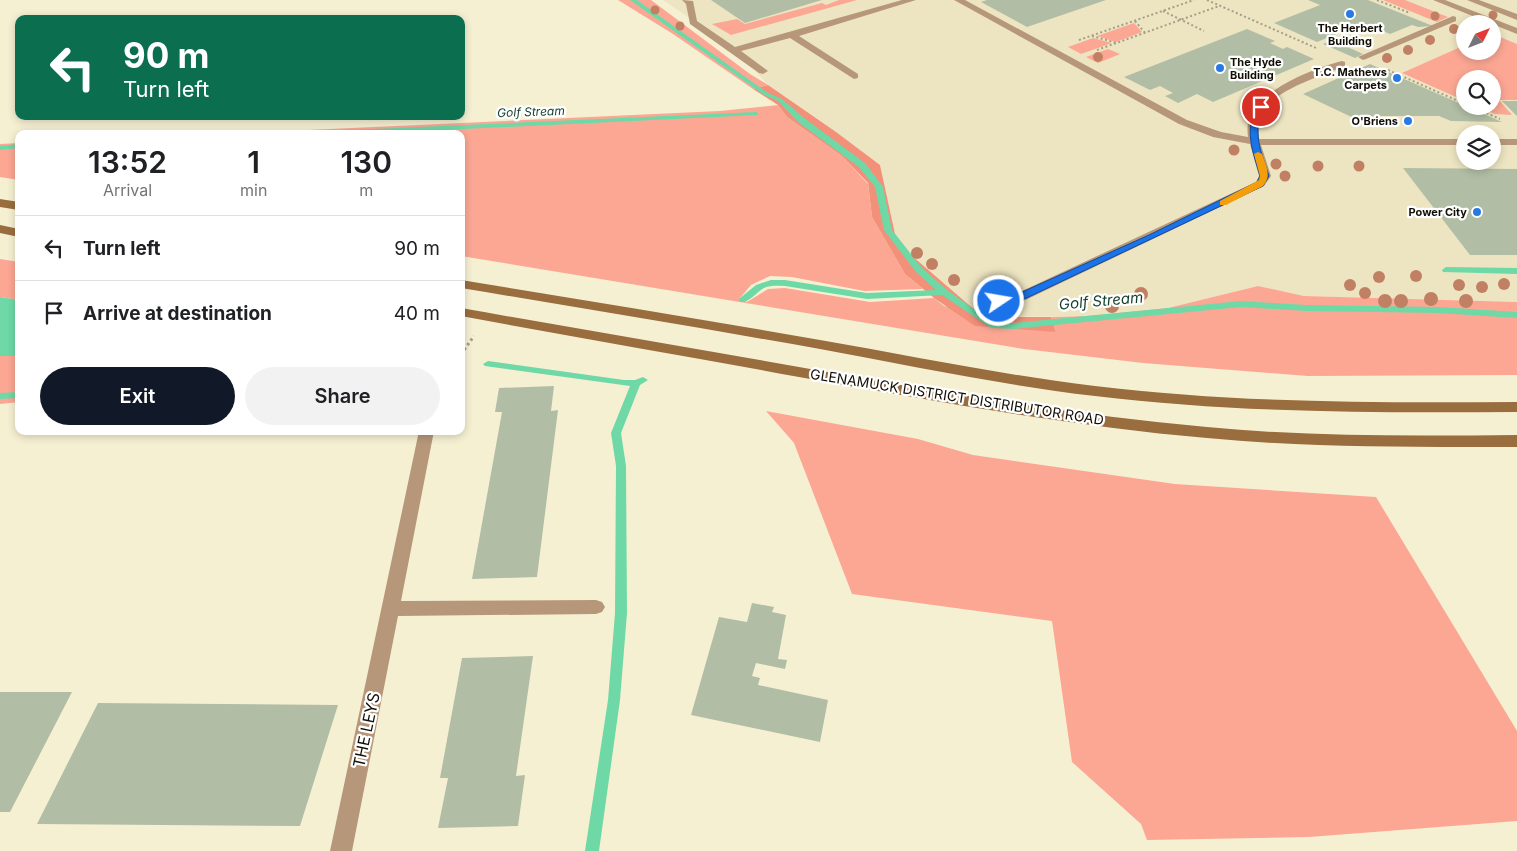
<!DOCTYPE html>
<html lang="en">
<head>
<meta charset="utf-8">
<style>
	:root { --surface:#fff; --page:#f2f2f2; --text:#202124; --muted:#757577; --line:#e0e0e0; --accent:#111827 }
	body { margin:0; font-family:Inter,sans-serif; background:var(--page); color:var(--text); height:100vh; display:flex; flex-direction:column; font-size:19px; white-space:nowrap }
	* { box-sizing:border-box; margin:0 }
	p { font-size:16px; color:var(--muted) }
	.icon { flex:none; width:28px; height:28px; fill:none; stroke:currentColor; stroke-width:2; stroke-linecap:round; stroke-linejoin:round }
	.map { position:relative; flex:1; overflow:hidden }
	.sheet { position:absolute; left:15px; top:130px; width:450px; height:305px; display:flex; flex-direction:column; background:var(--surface); border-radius:10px; box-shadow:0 2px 8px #0003 }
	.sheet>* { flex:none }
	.banner { position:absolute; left:15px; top:15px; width:450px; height:105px; border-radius:10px; box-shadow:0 2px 8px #0003; background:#0b6e4f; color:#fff; overflow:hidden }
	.needle { width:32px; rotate:48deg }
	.fabs { position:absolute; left:1456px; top:15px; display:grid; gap:10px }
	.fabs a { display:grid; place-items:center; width:45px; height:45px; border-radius:50%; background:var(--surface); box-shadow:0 2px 8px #0003; font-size:25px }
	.pin { position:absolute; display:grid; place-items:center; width:42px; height:42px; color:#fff; margin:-21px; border:2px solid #fff; border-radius:50%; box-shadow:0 1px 5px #0007 }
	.me { position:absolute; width:55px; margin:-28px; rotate:78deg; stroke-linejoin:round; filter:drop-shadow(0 0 4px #0008) }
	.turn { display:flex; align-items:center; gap:18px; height:105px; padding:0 25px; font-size:22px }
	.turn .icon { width:65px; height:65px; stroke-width:2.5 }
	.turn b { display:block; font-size:35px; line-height:42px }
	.eta { display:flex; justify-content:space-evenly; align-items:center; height:85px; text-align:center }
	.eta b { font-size:30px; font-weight:600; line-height:35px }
	.action { display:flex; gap:10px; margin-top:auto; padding:10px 25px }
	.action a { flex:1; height:58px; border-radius:30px; background:var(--accent); color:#fff; font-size:20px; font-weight:600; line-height:58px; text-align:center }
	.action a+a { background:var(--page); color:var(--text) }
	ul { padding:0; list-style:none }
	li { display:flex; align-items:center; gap:15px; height:65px; padding:0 25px; border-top:1px solid var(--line) }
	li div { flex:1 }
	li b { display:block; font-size:19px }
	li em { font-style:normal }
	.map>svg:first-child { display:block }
	.built { fill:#ede5c1; fill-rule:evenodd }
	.green { fill:#fca794 }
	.forest { fill:#f2907a }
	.water { fill:#6ed9a6 }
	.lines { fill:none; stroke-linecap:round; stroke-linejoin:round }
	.stream { fill:#6ed9a6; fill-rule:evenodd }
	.building { fill:#b1bea5 }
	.path-far1 { stroke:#a39e88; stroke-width:2; stroke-dasharray:2 2.5; stroke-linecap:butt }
	.path { stroke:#a39e88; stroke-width:3; stroke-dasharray:2.5 3; stroke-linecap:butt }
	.lane { fill:#b7977a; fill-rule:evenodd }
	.street { fill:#b7977a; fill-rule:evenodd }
	.secondary { fill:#9a6d3f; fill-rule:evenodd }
	.tree { fill:#c18064 }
	.route { fill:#1a73e8; stroke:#114b97 }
	.slow { fill:#f59e0b }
	.poi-dot { fill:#277ae5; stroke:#fff; stroke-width:2 }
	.labels { text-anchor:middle; stroke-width:4.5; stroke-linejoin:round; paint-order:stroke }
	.far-poi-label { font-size:11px; font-weight:bold; fill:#100e05; stroke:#fff; text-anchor:end }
	.far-water-label { font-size:12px; font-style:italic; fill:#113f2b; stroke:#fff }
	.street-label { font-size:14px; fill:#100e05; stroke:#fff }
	.water-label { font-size:15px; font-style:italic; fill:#113f2b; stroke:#fff }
	.near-street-label { font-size:16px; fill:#100e05; stroke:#fff }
</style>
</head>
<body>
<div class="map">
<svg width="1517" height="851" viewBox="0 0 1517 851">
	<rect width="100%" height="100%" fill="#f6f0d3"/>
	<!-- built -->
	<path class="built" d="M 663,0 L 1517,0 L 1517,302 L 1304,296 L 1258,286 L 1168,308 L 1087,316 L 1004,317 L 976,311 L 911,255 L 895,234 L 880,165 L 768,85 L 736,50 ZM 1465,24 L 1492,24 L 1492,51 L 1465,51 ZM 1465,79 L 1492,79 L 1492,106 L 1465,106 ZM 1465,134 L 1492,134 L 1492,161 L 1465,161 Z"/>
	<!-- green -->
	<path class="green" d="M 618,0 L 651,0 L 750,74 L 768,85 L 753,89 L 673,34 Z
		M 839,0 L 857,0 L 731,35 L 712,24 L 737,19 L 745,24 L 822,3 L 826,5 Z
		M 1383,0 L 1405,0 L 1448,17 L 1437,22 Z
		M 1134,23 L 1142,32 L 1116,42 L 1097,36 Z
		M 1493,34 L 1517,44 L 1517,100 L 1499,100 L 1512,115 L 1495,114 L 1477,106 L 1492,106 L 1492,79 L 1465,79 L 1465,101 L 1402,73 L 1465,45 L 1465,51 L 1492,51 Z
		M 1093,38 L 1112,43 L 1081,54 L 1068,47 Z
		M 1108,49 L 1120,54 L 1098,63 L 1086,57 Z
		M 778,105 L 787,117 L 842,156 L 868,184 L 872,217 L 905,274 L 923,289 L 864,291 L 792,277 L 770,276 L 751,285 L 740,298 L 747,302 L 768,289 L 785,288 L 870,302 L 934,298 L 944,306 L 1056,332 L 1051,317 L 1087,316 L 1168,308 L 1258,286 L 1304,296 L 1517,302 L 1517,375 L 1308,376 L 1143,363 L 1024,349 L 461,256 L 461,134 L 220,134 L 720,111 Z
		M 19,143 L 19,180 L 0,177 L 0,144 Z
		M 0,259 L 19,262 L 19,300 L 0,297 Z
		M 0,356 L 19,356 L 19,402 L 0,404 Z
		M 766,411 L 918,439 L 973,455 L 1175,484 L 1376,497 L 1517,731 L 1517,821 L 1309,837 L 1147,840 L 1141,824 L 1072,762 L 1052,621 L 852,594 L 794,443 Z"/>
	<!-- forest -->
	<path class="forest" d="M 768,85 L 836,132 L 880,165 L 895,234 L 911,255 L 976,311 L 1004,317 L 1051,317 L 1056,332 L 975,326 L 934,298 L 905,274 L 872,217 L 868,183 L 842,156 L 787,117 L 778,105 L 753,89 Z"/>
	<!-- water -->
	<path class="water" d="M 0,297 L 19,300 L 19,356 L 0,356 Z"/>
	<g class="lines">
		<!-- stream -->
		<path class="stream" d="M 630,0 L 637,0 L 768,93 L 782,99 L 804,118 L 865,163 L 883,187 L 892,230 L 922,268 L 947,290 L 985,317 L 996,323 L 1013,323 L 1241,301 L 1306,305 L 1439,307 L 1517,312 L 1517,318 L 1439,313 L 1306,311 L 1241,307 L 1013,329 L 991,328 L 942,295 L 867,299 L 785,286 C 778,286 771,285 764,288 C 756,292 750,303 740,302 L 739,300 L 740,298 L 756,285 L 771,280 L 785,280 L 867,293 L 936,290 L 916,272 L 884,230 L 875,187 L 859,167 L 798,122 L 778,101 L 764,95 Z
			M 756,112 L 758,113 L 758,115 L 360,134 L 303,134 L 306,132 Z
			M 19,144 L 19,148 L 0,150 L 0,146 Z
			M 1446,267 L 1517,268 L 1517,274 L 1443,272 L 1442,270 Z
			M 488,361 L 624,380 L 635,380 L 643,377 L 648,380 L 640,385 L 621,433 L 626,466 L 627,613 L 620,700 L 599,851 L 585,851 L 608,700 L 615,613 L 616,466 L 611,433 L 630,386 L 485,366 L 483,364 Z
			M 19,392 L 19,398 L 0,399 L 0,393 Z"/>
	</g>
	<!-- building -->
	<path class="building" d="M 711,0 L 822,0 L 745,23 Z
		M 987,0 L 1106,0 L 1027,27 L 981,2 Z
		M 1308,0 L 1368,0 L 1433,26 L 1418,27 L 1412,25 L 1390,34 L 1363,23 L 1317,42 L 1274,23 L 1320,5 Z
		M 1247,29 L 1275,41 L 1270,43 L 1283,49 L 1287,47 L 1314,59 L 1213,102 L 1197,94 L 1178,103 L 1165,96 L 1173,93 L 1160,86 L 1150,90 L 1124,77 Z
		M 1332,40 L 1363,54 L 1355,58 L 1323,44 Z
		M 1370,64 L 1502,122 L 1451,121 L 1439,116 L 1374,116 L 1362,122 L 1303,94 Z
		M 1502,101 L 1517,101 L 1517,116 Z
		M 1403,168 L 1517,169 L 1517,255 L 1470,255 Z
		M 554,386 L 551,411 L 558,410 L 537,577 L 472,579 L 502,412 L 495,412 L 499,388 Z
		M 752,603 L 774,607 L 772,612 L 786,615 L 778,659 L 787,660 L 785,669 L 756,663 L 752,676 L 760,678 L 758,685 L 828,700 L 820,742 L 691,715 L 719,617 L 747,622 Z
		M 533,656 L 516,776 L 525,775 L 518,826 L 438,828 L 448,778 L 440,778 L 462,658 Z
		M 0,692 L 72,692 L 10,812 L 0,812 Z
		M 98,703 L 338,705 L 300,826 L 37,824 Z"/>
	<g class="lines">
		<!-- path-far1 -->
		<path class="path-far1" d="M 1207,0 L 1316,48
			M 1377,0 L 1410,13
			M 1163,11 L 1204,31
			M 1135,21 L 1145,33
			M 1092,36 L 1117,43
			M 1079,40 L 1194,0
			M 1097,50 L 1219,6
			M 1388,70 L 1465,104
			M 1470,106 L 1500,119"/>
		<!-- path -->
		<path class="path" d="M 461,354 L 474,336"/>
		<!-- lane -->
		<path class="lane" d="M 682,0 L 693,1 L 697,21 L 735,47 L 902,0 L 916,0 L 799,36 L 858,74 L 858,78 L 854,79 L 790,38 L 741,51 L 768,71 L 763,74 L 759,73 L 690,24 L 686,4 Z
			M 954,0 L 965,0 L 1187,120 L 1221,132 L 1248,137 C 1247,130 1247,122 1251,115 C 1264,88 1314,68 1342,61 L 1345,62 L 1345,66 C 1322,76 1272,90 1261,115 C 1257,123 1258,131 1259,139 L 1465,139 L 1465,145 L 1261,145 L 1271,176 L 1264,186 L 1017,304 L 1006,306 L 986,301 L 984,298 L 986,295 L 991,294 L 1009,297 L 1256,182 L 1259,176 L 1250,144 L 1213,137 L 1179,124 Z
			M 1433,0 L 1445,0 L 1517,28 L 1517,34 Z
			M 1467,0 L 1479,0 L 1517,14 L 1517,20 Z
			M 1492,139 L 1517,139 L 1517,145 L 1492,145 Z"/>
		<!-- street -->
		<path class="street" d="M 1453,16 L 1456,17 L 1456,21 L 1366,59 L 1363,60 L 1358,57 Z
			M 419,431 L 434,431 L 401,601 L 596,600 L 602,602 L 605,607 L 602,612 L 596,614 L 398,616 L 352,851 L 330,851 Z"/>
		<!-- secondary -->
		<path class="secondary" d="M 0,199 L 19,202 L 19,210 L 0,207 Z
			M 0,225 L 19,229 L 19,237 L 0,233 Z
			M 461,280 C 581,300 701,319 820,340 C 912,356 1003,375 1095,386 C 1235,403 1376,403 1517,402 L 1517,412 C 1376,413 1235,413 1095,396 C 1002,385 911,366 820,349 C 701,328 581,308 461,288 Z
			M 461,308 C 574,328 686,347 799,367 C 934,391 1070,415 1207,427 C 1310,437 1414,436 1517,435 L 1517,447 C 1414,447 1310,448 1207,438 C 1070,426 934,401 799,377 C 686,356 574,337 461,316 Z"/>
	</g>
	<!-- trees -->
	<g class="tree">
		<circle cx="655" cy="10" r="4.5"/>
		<circle cx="1493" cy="15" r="4.5"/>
		<circle cx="1435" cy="16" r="4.5"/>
		<circle cx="680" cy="26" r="4.5"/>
		<circle cx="1454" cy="29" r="5"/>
		<circle cx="1430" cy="40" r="5"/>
		<circle cx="1408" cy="50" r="5"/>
		<circle cx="1098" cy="57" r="5"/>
		<circle cx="1387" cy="58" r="5"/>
		<circle cx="1234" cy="150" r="5.5"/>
		<circle cx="1276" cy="164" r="5.5"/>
		<circle cx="1318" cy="166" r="5.5"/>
		<circle cx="1359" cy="166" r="5.5"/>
		<circle cx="1285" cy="176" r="5.5"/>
		<circle cx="917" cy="253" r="6"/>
		<circle cx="932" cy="264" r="6"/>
		<circle cx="1416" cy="276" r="6"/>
		<circle cx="1379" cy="277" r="6"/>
		<circle cx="954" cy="280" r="6"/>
		<circle cx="1504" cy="284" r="6"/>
		<circle cx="1350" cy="285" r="6"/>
		<circle cx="1459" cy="285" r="6"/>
		<circle cx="1482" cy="287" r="6"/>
		<circle cx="1365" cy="293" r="6"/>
		<circle cx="1141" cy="294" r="7"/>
		<circle cx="1431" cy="299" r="7"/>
		<circle cx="1385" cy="301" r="7"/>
		<circle cx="1401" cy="301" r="7"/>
		<circle cx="1466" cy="301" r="7"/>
		<circle cx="1112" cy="306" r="7"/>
	</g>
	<!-- route -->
	<path class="route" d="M 1258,105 L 1265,107 C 1251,130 1261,152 1269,176 L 1263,186 L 1016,303 L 995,303 L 995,299 L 1011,297 L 1149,235 L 1257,182 L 1260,176 C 1253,152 1243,128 1258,105 Z"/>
	<!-- slow -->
	<path class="slow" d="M 1258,152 L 1262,154 C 1266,166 1272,176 1263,186 L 1226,205 L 1220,205 L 1220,201 L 1259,180 L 1260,176 L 1254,154 Z"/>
	<!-- markers -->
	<g class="poi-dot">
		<circle cx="1350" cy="14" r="5"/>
		<circle cx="1220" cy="68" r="5"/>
		<circle cx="1397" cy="78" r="5"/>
		<circle cx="1408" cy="121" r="5"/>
		<circle cx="1477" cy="212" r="5"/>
	</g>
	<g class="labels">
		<!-- far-poi labels -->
		<g class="far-poi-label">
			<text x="1350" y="32" text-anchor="middle">The Herbert<tspan x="1350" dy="13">Building</tspan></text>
			<text x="1230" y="66" text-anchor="start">The Hyde<tspan x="1230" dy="13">Building</tspan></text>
			<text x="1387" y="76">T.C. Mathews<tspan x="1387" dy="13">Carpets</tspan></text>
			<text x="1398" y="125">O'Briens</text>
			<text x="1467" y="216">Power City</text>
		</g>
		<!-- far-water labels -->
		<g class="far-water-label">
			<text transform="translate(531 112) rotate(-2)" y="4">Golf Stream</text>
		</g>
		<!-- street labels -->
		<g class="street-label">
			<text transform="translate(957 397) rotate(9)" y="5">GLENAMUCK DISTRICT DISTRIBUTOR ROAD</text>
		</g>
		<!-- water labels -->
		<g class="water-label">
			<text transform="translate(1101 301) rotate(-5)" y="5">Golf Stream</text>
		</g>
		<!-- near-street labels -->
		<g class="near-street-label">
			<text transform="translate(366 730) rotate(-78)" y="6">THE LEYS</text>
		</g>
	</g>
</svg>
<div class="fabs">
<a><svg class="needle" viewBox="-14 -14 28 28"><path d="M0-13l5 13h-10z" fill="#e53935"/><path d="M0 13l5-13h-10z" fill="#757577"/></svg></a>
<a><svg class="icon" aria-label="search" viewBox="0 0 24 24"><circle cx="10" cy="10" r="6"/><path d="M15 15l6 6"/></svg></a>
<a><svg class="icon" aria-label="layers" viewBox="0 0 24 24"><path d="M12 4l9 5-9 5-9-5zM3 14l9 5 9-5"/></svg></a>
</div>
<div class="pin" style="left:1261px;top:107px;background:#d93025"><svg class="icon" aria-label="arrive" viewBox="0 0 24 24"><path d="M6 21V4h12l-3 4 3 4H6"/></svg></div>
<svg class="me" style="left:999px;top:301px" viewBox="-20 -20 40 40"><circle r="17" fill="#1a73e8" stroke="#fff" stroke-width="3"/><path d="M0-11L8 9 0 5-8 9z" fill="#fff"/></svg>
<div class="banner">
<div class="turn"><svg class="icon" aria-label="left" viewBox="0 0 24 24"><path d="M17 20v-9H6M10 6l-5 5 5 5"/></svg><div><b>90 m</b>Turn left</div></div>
</div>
<section class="sheet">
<div class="eta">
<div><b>13:52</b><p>Arrival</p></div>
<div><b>1</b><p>min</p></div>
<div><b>130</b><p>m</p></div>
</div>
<ul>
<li><svg class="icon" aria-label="left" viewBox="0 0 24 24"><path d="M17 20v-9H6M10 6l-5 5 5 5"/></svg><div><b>Turn left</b></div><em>90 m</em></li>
<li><svg class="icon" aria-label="arrive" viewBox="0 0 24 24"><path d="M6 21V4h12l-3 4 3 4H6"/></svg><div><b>Arrive at destination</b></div><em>40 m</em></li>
</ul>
<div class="action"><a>Exit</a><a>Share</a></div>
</section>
</div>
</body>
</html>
